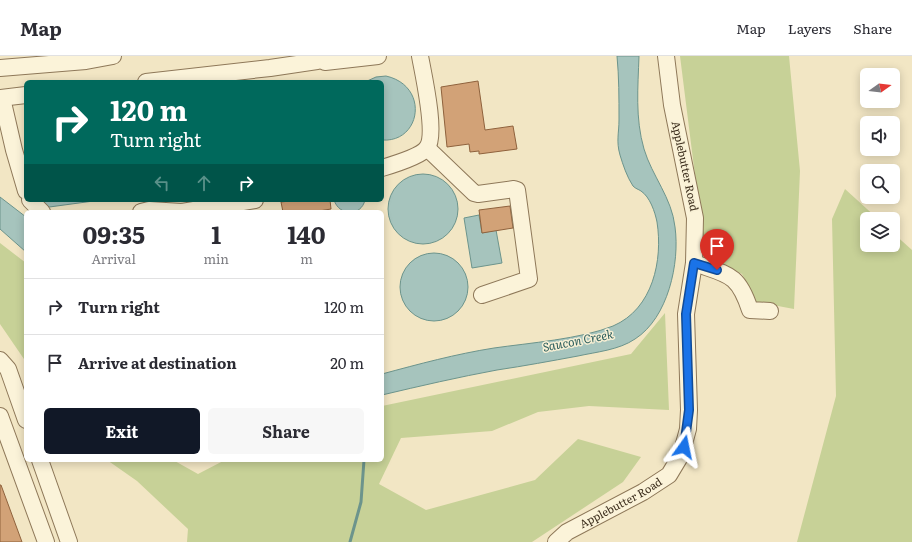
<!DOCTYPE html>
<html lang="en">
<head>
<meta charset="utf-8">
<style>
	:root { --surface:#fff; --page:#f7f7f7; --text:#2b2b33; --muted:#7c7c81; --line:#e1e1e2; --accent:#111827 }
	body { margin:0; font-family:Literata,serif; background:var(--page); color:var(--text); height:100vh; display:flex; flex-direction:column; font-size:15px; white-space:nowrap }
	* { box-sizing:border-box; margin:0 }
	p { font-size:13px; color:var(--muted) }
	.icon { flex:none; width:22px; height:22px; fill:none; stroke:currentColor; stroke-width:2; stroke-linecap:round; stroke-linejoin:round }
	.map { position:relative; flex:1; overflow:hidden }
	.sheet { position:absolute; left:24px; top:154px; width:360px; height:252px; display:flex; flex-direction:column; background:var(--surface); border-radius:6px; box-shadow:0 2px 10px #0003 }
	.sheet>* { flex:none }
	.banner { position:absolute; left:24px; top:24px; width:360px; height:122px; border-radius:6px; box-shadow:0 2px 10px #0003; background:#00695c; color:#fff; overflow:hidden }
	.needle { width:26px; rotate:76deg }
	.fabs { position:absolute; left:860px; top:12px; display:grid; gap:8px }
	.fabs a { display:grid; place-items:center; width:40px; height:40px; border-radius:6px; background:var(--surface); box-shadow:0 2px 10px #0003; font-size:20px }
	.pin { position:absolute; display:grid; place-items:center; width:34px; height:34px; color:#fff; margin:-41px -17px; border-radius:50% 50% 50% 0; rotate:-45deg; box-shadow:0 0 4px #0007 }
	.pin .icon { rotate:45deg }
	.me { position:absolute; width:44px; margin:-22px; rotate:12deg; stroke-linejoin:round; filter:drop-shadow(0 0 3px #0008) }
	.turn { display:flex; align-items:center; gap:14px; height:84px; padding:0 20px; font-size:18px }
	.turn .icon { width:52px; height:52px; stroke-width:2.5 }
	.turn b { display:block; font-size:28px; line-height:34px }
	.lanes { display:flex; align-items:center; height:38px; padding:0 20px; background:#0003; justify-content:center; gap:20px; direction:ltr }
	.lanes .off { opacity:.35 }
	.eta { display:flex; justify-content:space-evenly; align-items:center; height:68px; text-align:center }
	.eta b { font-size:24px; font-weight:700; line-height:28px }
	.cta { display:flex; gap:8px; margin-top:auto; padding:8px 20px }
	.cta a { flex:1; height:46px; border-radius:6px; background:var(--accent); color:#fff; font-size:16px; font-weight:700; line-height:46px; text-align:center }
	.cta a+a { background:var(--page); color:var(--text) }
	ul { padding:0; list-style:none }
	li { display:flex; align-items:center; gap:12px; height:56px; padding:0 20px; border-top:1px solid var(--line) }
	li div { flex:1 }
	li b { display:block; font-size:15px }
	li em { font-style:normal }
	header { display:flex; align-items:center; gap:24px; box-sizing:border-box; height:56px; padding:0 20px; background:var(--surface); border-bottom:1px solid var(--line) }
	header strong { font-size:19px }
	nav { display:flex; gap:22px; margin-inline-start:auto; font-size:14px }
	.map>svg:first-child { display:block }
	.green { fill:#c7d197 }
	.water { fill:#a6c4bd; stroke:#6c948c }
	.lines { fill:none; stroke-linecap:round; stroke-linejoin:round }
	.stream { stroke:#6c948c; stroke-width:3 }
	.building { fill:#d2a277; stroke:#8f623d }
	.minor-casing { stroke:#8e7859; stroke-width:18 }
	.minor { stroke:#fbf3d9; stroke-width:16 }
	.route-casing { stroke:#114b97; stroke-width:10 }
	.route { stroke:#1a73e8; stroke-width:7 }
	.labels { text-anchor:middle; stroke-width:3; stroke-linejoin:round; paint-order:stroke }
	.street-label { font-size:11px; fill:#3d2f1e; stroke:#f8f0d5 }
	.water-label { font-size:12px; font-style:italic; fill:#2c5e5d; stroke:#f8f0d5 }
</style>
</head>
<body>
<header>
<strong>Map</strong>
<nav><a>Map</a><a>Layers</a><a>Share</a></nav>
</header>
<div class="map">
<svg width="912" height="486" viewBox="0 0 912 486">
	<rect width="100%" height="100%" fill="#f2e6c4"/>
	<!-- green -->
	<path class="green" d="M 680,0 L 789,0 L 800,115 L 794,253 L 756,246 L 742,218 L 709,202 L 704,191 Z
		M 845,133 L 878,163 L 867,163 L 867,189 L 893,189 L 893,177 L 912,194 L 912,486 L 797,486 L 836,340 L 832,163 Z
		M 0,187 L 26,207 L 26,306 L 0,268 Z
		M 665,257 L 669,354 L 589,350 L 538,356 L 492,375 L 401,382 L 379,428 L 426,454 L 535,424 L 578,383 L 641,401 L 623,426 L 532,486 L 187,486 L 188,473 L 137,425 L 107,404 L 173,404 L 198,418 L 225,404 L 382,404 L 382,350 L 631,298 Z"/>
	<!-- water -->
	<path class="water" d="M 617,0 L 639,0 C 638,31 635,62 644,93 C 652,120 672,142 675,171 C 680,207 668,262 635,283 C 619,294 596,296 578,300 C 551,305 524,310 497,314 C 459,321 420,330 382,339 L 382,318 C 419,308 456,298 494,292 C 529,287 581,283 613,270 C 653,253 663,204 657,166 C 655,156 650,141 641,135 C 638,133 636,133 633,130 C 627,121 623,109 620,99 C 616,85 619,77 619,64 C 619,42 619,21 617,0 Z
		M 386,20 C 430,30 421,87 382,84 L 382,26 L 365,26 L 376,21 Z
		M388 153a35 35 0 1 1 70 0a35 35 0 1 1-70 0Z
		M 0,141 L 26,161 L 26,196 L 0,173 Z
		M 41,144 L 101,144 L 42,152 Z
		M 334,144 L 365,144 C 361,161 339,160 334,144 Z
		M 479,159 L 482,177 L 496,174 L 502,207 L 472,212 L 464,162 Z
		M400 231a34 34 0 1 1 68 0a34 34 0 1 1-68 0Z"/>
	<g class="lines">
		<!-- stream -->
		<path class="stream" d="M 350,486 L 361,446 L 364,404"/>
	</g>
	<!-- building -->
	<path class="building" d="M 478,25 L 485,74 L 513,70 L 517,93 L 479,98 L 479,95 L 470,96 L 469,88 L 447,91 L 441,31 Z
		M 298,144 L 312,145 L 330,144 L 331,153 L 313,156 L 283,156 L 281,146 Z
		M 510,150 L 513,172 L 482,177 L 479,154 Z
		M 0,429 L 1,429 L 22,486 L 0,486 Z"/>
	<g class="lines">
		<!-- minor casing -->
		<g class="minor-casing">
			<g id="minor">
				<path d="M 325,6 L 378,0"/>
				<path d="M 0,12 L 86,5 L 113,0"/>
				<path d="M 146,26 L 270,12 L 317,5 L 336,0"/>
				<path d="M 0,42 L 26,39"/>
				<path d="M 2,42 L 14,94 L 26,135"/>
				<path d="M 427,92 L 474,137 L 478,138 L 514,133 L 517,134 L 529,223 L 482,239"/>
				<path d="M 382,112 C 392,109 421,100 427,92 C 437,78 423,17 420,0"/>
				<path d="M 30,144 L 42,156"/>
				<path d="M 141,156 L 149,154 L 182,156 L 255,144"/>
				<path d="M 694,207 C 728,219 738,217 750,254 L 770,255"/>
				<path d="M 0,304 L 8,313 L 26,364"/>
				<path d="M 0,360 L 46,486"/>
				<path d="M 40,404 L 69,486"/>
				<path id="s1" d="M 556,486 L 567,476 L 643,436 L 669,419 L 681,399 L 688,373 L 689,354 L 686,258 L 694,207 L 695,162 L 672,49 L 666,0"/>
			</g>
		</g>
		<!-- minor -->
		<use href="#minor" class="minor"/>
	</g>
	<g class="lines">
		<!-- route casing -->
		<g class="route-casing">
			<path id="route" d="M 684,391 L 689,354 L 686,258 L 694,207 L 717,214"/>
		</g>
		<!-- route -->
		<use href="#route" class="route"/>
	</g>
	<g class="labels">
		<!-- street labels -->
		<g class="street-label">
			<text transform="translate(685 110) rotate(78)" y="4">Applebutter Road</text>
			<text dy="4" stroke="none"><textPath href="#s1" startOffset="76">Applebutter Road</textPath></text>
		</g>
		<!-- water labels -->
		<g class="water-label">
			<text transform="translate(578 285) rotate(-11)" y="4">Saucon Creek</text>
		</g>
	</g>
</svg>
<div class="fabs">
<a><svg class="needle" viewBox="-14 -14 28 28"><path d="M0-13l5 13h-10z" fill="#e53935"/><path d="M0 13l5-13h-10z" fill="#7c7c81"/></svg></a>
<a><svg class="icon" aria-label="sound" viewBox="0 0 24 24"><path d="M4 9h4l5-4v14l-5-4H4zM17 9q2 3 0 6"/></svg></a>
<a><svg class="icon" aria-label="search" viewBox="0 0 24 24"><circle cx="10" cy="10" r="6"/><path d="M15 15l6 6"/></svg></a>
<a><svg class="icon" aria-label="layers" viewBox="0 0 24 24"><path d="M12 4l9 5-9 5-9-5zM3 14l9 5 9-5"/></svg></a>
</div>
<div class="pin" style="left:717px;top:214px;background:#d93025"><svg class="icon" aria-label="arrive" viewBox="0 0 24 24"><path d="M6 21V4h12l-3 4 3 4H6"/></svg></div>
<svg class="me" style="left:684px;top:391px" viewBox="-20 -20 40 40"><path d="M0-17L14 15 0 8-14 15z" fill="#1a73e8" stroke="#fff" stroke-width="4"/></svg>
<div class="banner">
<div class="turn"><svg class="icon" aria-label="right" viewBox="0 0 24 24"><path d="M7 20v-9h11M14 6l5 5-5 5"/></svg><div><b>120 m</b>Turn right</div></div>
<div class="lanes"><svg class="icon off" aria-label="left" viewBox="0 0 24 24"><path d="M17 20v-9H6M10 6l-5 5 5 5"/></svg><svg class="icon off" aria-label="ahead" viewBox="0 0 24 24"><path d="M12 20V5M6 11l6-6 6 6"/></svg><svg class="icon" aria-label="right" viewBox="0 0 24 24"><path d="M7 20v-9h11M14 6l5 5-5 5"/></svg></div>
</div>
<section class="sheet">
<div class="eta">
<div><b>09:35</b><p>Arrival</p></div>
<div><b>1</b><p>min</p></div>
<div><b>140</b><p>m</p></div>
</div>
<ul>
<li><svg class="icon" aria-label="right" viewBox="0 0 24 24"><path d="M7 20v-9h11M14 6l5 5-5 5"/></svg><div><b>Turn right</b></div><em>120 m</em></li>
<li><svg class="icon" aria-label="arrive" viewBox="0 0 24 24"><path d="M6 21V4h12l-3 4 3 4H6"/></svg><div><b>Arrive at destination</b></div><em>20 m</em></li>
</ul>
<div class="cta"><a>Exit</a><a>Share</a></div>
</section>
</div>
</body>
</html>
